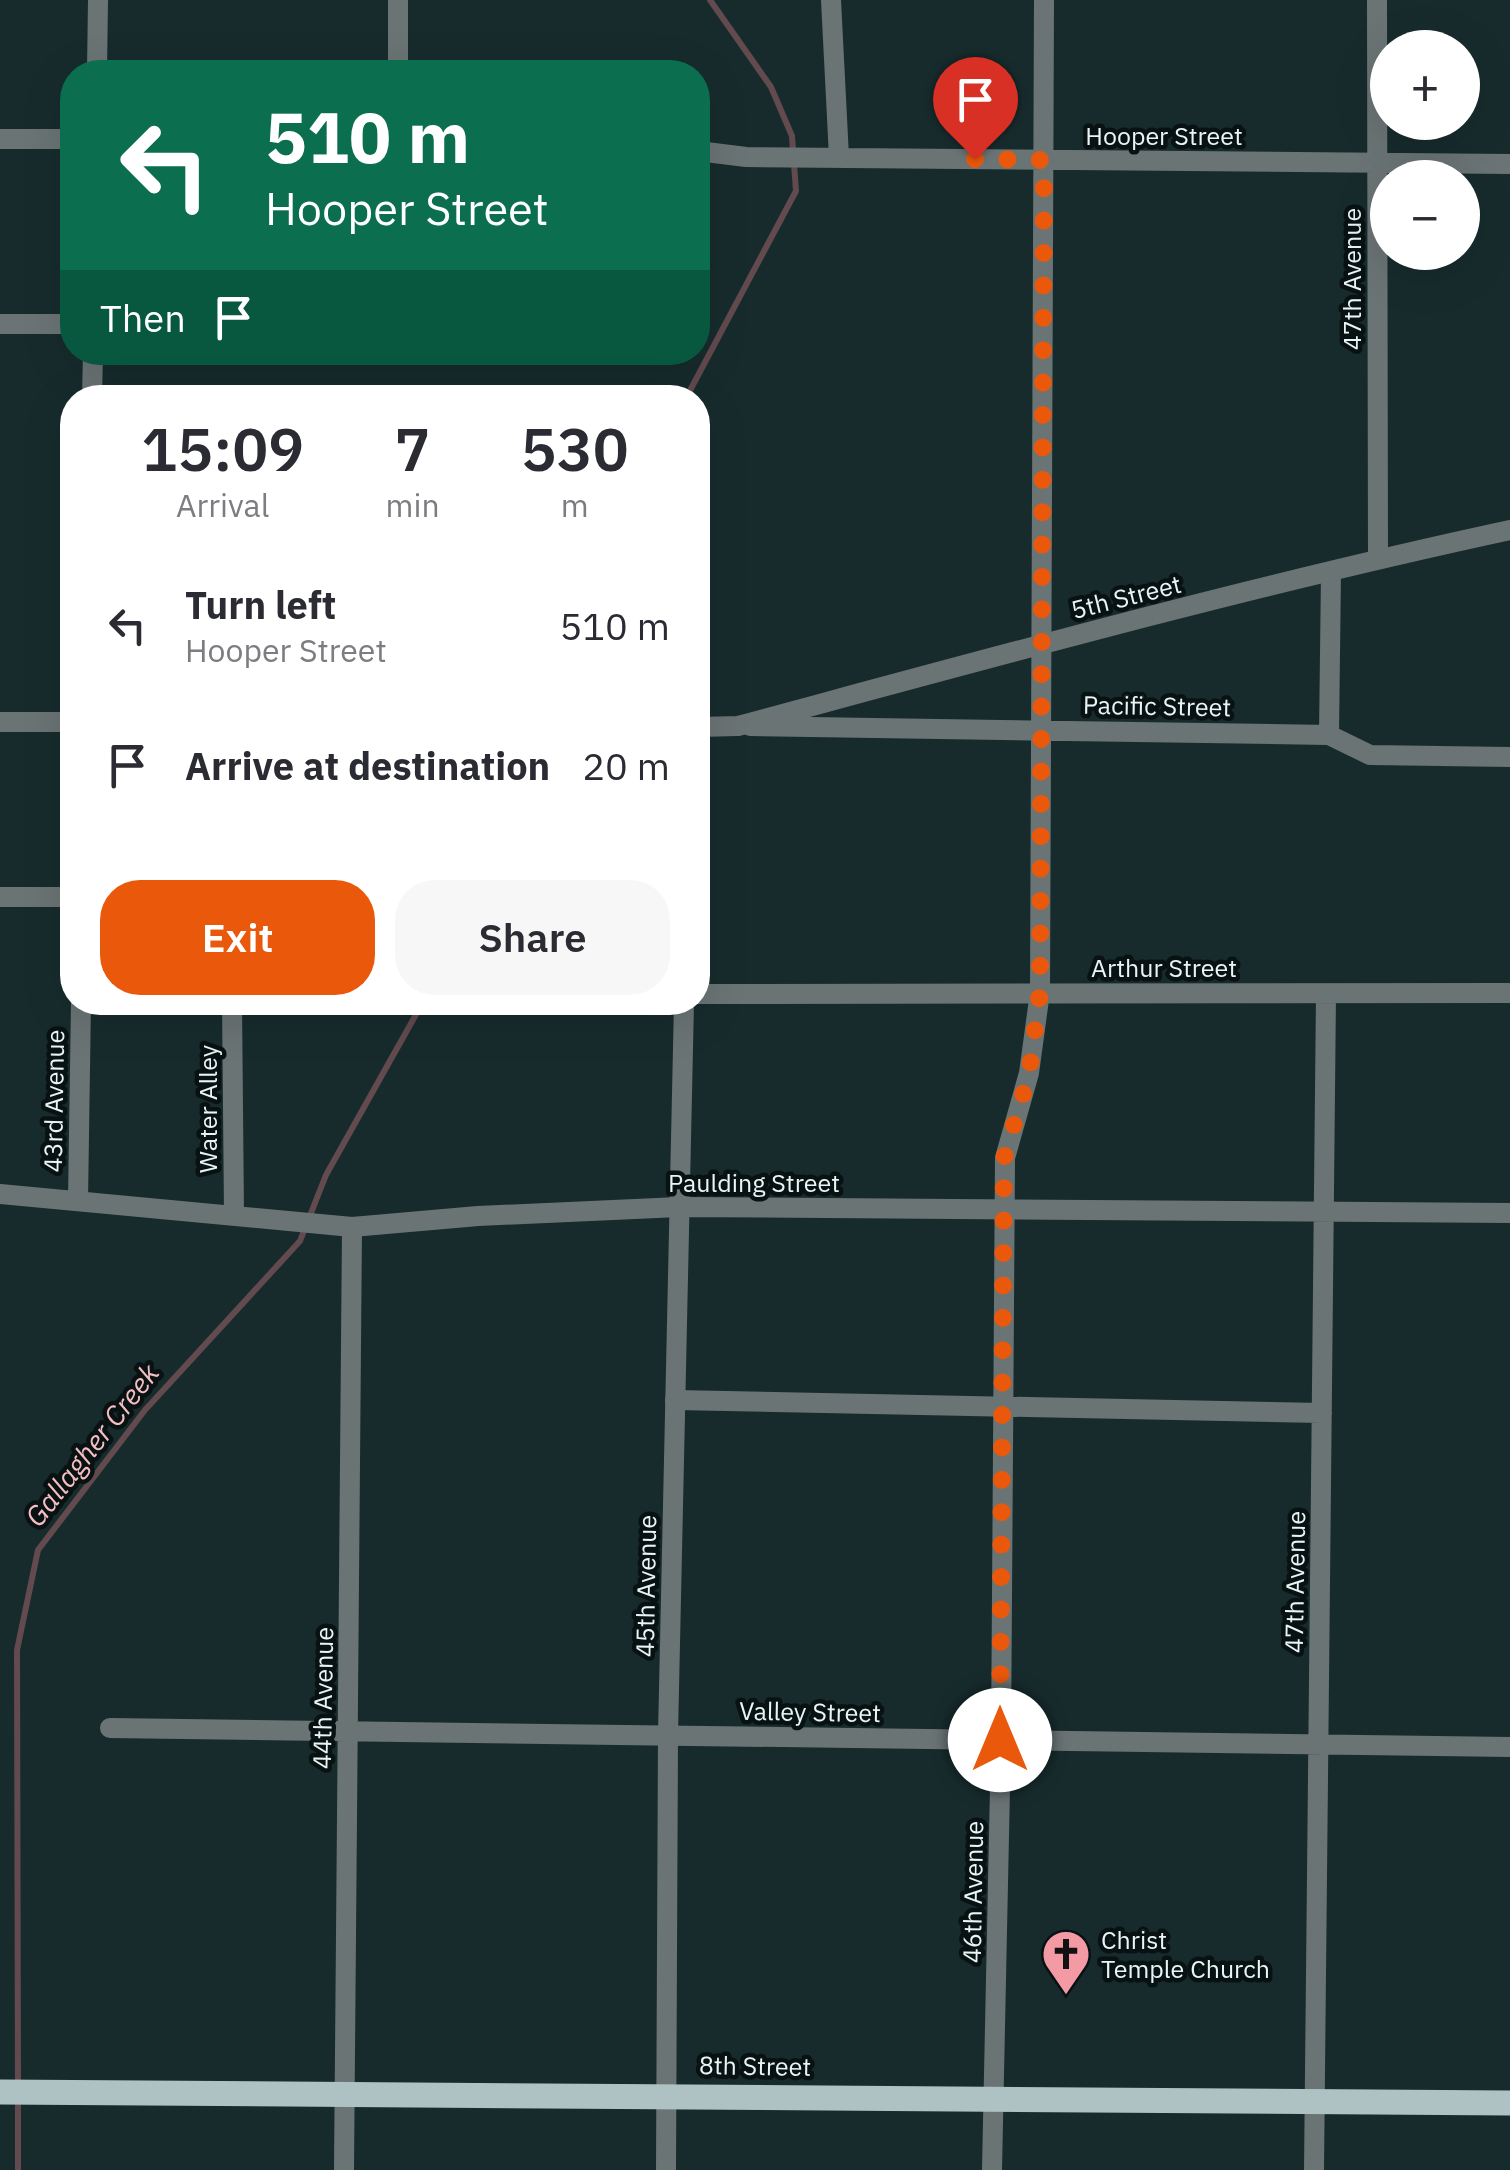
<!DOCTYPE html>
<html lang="en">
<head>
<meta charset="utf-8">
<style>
	:root { --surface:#fff; --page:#f7f7f7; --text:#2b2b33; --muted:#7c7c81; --accent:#ea580c }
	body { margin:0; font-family:"IBM Plex Sans",sans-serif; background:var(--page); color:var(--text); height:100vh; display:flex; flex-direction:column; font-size:38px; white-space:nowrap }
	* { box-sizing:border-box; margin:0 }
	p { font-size:32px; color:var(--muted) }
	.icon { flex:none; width:55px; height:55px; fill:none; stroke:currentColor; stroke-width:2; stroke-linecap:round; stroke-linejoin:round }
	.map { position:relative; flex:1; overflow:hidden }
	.side { position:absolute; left:60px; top:385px; width:650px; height:630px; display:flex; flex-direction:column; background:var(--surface); border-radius:40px; box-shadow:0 10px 40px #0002 }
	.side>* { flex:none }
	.guide { position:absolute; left:60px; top:60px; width:650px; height:305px; border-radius:40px; box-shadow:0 10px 40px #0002; background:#0b6e4f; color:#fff; overflow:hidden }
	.controls { position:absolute; left:1370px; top:30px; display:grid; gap:20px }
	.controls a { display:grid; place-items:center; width:110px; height:110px; border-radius:50%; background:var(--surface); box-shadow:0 10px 40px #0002; font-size:50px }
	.pin { position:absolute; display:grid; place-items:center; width:85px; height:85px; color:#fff; margin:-102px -42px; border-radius:50% 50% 50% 0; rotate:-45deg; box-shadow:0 0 10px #0007 }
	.pin .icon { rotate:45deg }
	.me { position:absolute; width:110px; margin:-55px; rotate:0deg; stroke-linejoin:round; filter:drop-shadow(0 0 8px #0008) }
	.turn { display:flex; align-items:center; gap:35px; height:210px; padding:0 40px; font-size:45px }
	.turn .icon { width:130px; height:130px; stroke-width:2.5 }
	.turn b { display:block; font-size:70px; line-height:85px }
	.then { display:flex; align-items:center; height:95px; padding:0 40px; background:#0003; gap:20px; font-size:38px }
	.eta { display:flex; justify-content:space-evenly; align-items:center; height:170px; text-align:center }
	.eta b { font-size:60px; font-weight:600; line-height:70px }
	.primary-button { display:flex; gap:20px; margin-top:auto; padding:20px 40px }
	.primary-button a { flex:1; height:115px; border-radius:40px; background:var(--accent); color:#fff; font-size:40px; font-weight:600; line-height:115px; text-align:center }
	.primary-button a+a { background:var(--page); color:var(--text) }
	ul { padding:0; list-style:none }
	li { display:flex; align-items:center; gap:30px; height:140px; padding:0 40px }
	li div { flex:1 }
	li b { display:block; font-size:38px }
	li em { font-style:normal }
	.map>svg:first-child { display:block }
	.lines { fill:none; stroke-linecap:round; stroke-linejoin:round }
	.stream { stroke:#634a4f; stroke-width:6 }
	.minor { stroke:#6b7475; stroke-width:20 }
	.tertiary { stroke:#6b7475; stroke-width:20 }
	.primary { stroke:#aec2c4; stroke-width:25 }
	.route { stroke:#ea580c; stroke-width:18; stroke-dasharray:0 32.4 }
	.labels { text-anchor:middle; stroke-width:9; stroke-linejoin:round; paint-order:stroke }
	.street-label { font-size:25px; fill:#e8f5f6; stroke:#091213 }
	.poi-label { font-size:25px; fill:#e8f5f6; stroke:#091213; text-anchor:start }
	.water-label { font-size:28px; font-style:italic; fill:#f4bec3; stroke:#091213 }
</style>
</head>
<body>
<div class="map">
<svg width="1510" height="2170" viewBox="0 0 1510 2170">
	<rect width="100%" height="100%" fill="#172b2d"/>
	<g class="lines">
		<!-- stream -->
		<path class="stream" d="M 686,398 L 796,191 L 792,136 L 771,87 L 710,0
			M 18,2087 L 17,1650 L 38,1550 L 145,1410 L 300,1241 L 326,1175 L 423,1002
			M 18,2100 L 18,2170"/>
		<!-- minor -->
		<path class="minor" d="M 831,0 L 839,157
			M 1377,0 L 1378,559
			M 97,72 L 98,0
			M 398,72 L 398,0
			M 0,139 L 72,139
			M 698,151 L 746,157 L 1510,164
			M 0,324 L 72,324
			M 92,398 L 93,352
			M 750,726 L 1329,735 L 1370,755 L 1510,757
			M 1329,735 L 1331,572
			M 0,897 L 72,897
			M 698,994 L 1510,993
			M 232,1002 L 234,1214
			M 0,1194 L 352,1227 L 478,1216 L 679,1207 L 1510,1213
			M 78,1201 L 81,1002
			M 675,1400 L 1322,1413
			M 110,1728 L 1510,1747
			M 344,2170 L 352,1227
			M 992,2170 L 1001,1740 L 1005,1158 L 1029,1073 L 1040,992 L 1044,0
			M 1314,2170 L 1326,994"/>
		<!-- tertiary -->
		<path class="tertiary" d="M 0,722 L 72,722
			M 698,727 L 738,726 C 994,657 1250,586 1510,530
			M 666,2170 L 668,1735 L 684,1002"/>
		<!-- primary -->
		<path class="primary" d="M 0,2092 L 1510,2103"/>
	</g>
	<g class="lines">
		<!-- route -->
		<path class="route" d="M 975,159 L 1044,160 L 1040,992 L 1029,1074 L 1004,1158 L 1000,1740"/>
	</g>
	<!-- icons -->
	<defs>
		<g id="church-pin" transform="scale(2.5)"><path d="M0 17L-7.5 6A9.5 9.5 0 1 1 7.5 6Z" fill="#f49aa5" stroke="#091213"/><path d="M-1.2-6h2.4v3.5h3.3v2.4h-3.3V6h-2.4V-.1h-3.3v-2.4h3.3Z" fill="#111"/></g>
	</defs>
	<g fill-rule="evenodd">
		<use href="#church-pin" x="1066" y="1954"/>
	</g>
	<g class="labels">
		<!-- street labels -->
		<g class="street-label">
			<text x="1164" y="145">Hooper Street</text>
			<text transform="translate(1352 279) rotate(-90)" y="9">47th Avenue</text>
			<text transform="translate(1126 597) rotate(-14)" y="9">5th Street</text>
			<text transform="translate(1157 706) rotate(1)" y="9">Pacific Street</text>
			<text x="1164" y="977">Arthur Street</text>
			<text transform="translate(54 1101) rotate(-89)" y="9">43rd Avenue</text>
			<text transform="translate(208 1109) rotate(-90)" y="9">Water Alley</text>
			<text x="754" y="1192">Paulding Street</text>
			<text transform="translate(1295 1582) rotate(-89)" y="9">47th Avenue</text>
			<text transform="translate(646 1586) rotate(-89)" y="9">45th Avenue</text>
			<text transform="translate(323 1698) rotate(-89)" y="9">44th Avenue</text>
			<text transform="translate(810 1712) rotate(1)" y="9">Valley Street</text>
			<text transform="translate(973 1892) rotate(-89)" y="9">46th Avenue</text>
			<text transform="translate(755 2066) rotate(1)" y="9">8th Street</text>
		</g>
		<!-- poi labels -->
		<g class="poi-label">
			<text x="1101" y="1949">Christ<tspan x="1101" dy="29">Temple Church</tspan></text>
		</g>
		<!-- water labels -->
		<g class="water-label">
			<text transform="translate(92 1445) rotate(-52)" y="10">Gallagher Creek</text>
		</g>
	</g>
</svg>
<div class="controls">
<a>+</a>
<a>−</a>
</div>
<div class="pin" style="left:975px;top:159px;background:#d93025"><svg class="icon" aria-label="arrive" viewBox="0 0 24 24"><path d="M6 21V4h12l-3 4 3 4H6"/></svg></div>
<svg class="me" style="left:1000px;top:1740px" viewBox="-20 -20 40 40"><circle r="19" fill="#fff"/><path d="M0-13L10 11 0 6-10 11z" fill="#ea580c"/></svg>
<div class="guide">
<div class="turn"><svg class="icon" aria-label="left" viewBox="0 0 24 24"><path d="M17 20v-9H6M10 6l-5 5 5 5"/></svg><div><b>510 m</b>Hooper Street</div></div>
<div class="then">Then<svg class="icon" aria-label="arrive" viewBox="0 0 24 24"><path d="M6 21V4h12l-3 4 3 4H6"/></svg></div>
</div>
<section class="side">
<div class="eta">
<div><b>15:09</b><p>Arrival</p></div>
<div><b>7</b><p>min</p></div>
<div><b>530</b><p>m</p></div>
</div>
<ul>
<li><svg class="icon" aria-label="left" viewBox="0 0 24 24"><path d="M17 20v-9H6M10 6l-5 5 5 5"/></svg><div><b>Turn left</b><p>Hooper Street</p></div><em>510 m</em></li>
<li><svg class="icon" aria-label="arrive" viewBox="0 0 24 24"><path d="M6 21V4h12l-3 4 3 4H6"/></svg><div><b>Arrive at destination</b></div><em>20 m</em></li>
</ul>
<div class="primary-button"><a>Exit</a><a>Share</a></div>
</section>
</div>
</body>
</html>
